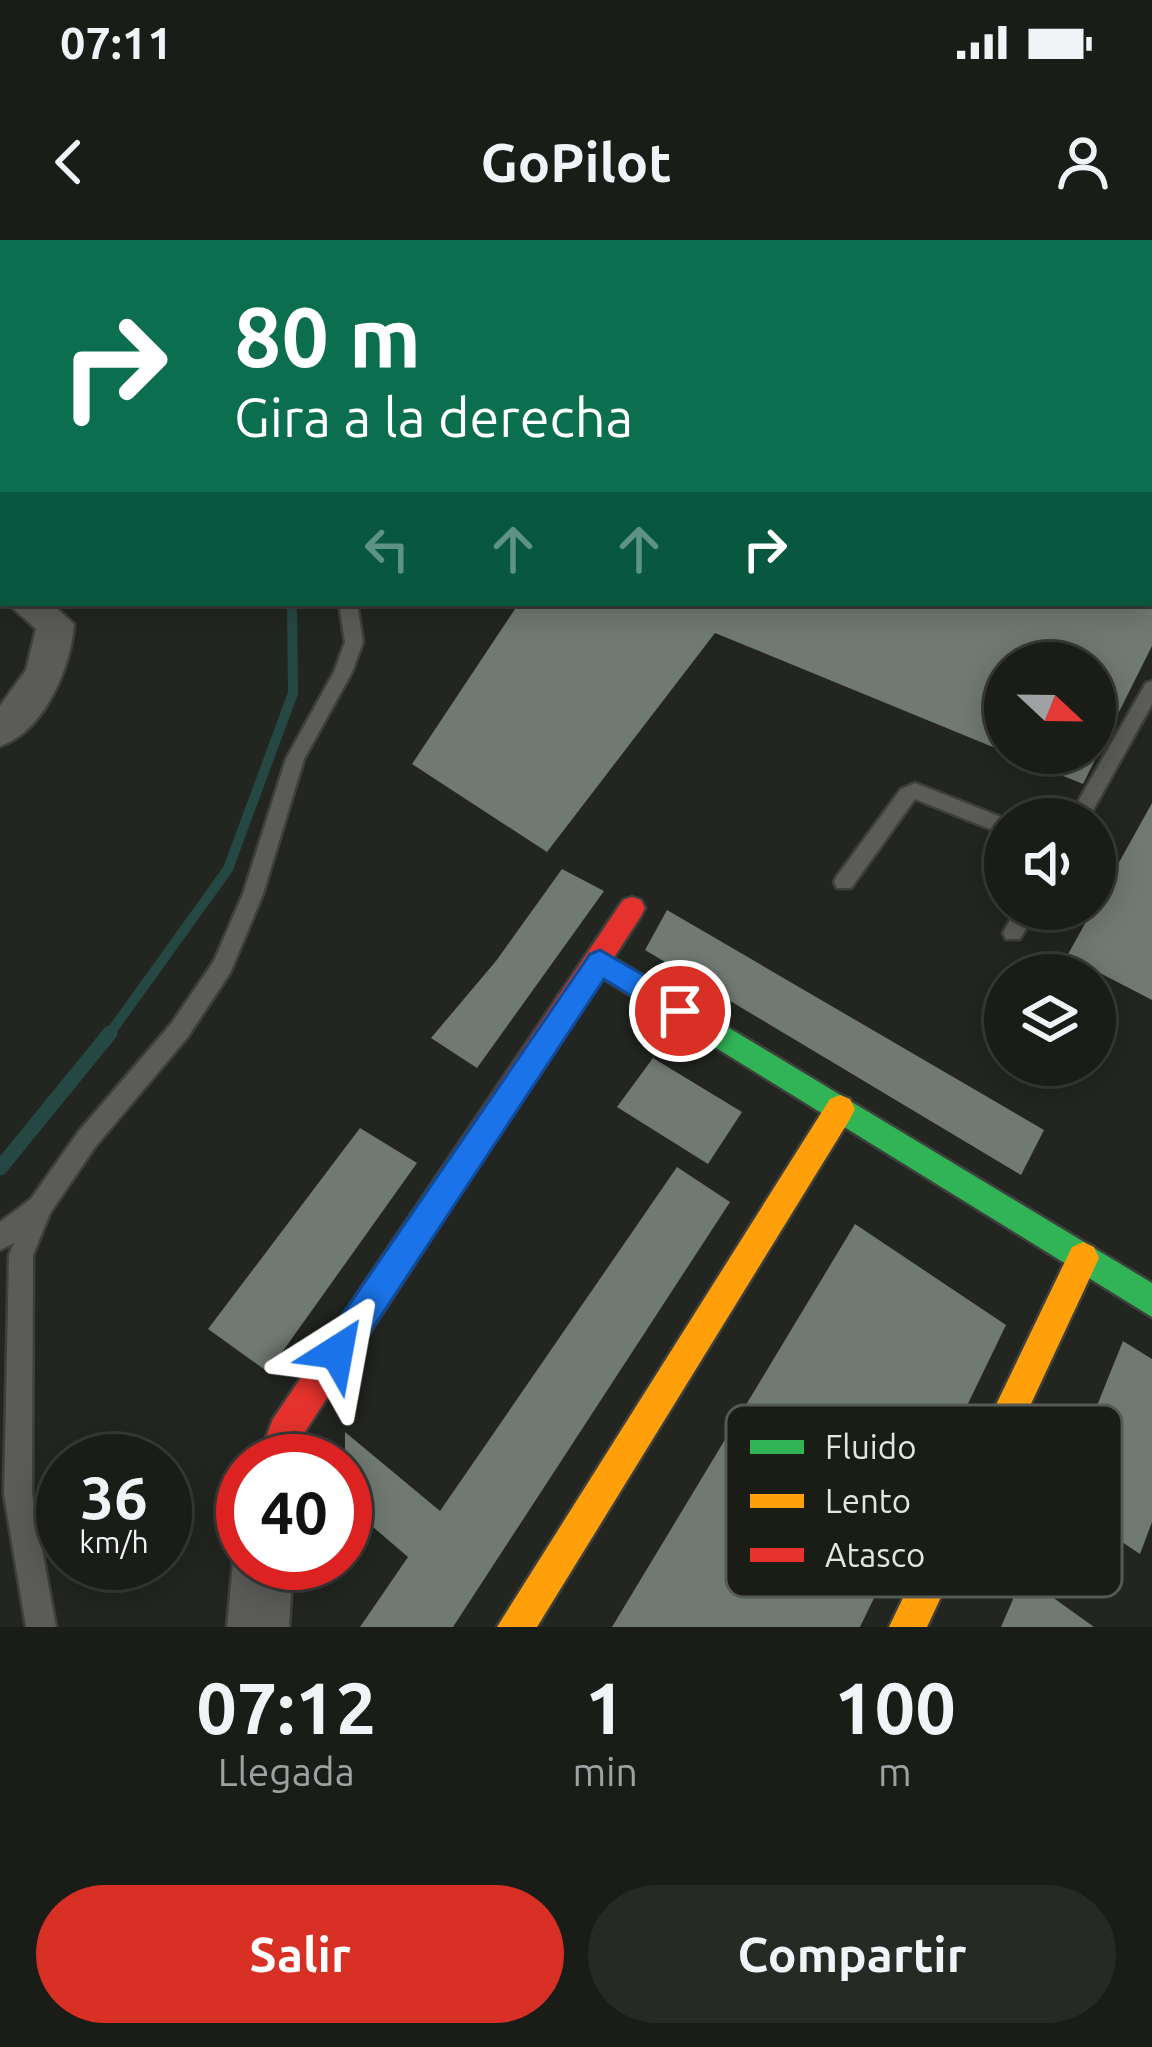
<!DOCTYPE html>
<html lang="es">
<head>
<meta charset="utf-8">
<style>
	:root { --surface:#1a1c18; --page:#272925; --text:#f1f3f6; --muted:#9fa1a2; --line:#383a37; --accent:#d93025 }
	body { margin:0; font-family:Ubuntu,sans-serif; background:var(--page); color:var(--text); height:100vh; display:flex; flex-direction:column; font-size:45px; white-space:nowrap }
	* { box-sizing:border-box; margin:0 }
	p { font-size:39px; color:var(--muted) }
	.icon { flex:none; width:66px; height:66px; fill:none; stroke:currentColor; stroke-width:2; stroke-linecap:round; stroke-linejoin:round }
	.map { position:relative; height:1387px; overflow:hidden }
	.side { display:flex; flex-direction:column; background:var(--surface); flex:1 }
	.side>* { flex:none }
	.top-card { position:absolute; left:0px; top:0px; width:1152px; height:366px; box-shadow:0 6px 30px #0003,0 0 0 3px var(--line); background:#0b6e4f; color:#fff; overflow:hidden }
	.needle { width:78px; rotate:112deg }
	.fabs { position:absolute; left:984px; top:402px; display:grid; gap:24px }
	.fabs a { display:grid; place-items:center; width:132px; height:132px; border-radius:50%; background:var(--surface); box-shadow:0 6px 30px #0003,0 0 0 3px var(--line); font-size:60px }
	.speed { position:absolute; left:36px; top:1194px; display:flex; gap:24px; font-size:60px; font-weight:700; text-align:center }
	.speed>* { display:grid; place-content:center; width:156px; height:156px; border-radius:50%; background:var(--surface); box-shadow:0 6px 30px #0003,0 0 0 3px var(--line); line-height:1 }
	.speed small { font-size:30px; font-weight:400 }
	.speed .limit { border:18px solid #d22; background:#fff; color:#111 }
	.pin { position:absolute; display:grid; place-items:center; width:102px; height:102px; color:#fff; margin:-51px; border:6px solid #fff; border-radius:50%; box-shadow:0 3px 12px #0007 }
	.me { position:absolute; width:132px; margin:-66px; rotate:34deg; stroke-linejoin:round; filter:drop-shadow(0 0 9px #0008) }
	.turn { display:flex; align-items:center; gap:42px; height:252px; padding:0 36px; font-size:54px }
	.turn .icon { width:156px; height:156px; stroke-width:2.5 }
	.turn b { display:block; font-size:84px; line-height:102px }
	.lanes { display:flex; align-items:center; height:114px; padding:0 36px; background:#0003; justify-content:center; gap:60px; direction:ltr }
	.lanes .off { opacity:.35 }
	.eta { display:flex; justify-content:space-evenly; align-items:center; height:204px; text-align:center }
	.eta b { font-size:72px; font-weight:700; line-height:84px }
	.button { display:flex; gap:24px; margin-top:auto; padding:24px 36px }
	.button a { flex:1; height:138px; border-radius:72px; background:var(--accent); color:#fff; font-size:48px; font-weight:700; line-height:138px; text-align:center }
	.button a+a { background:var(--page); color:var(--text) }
	.status { display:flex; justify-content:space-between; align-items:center; height:84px; padding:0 60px; background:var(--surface); direction:ltr }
	.status svg { height:33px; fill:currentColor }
	header { display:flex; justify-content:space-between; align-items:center; height:156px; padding:0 36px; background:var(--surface); font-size:54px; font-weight:700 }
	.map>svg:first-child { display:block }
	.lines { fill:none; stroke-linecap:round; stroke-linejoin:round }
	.stream-far1 { stroke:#264844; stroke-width:10 }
	.stream { stroke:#264844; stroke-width:15 }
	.building { fill:#717973 }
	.lane-casing { stroke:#3d3f3c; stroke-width:5 }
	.street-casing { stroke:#3d3f3c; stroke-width:5 }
	.fast-casing { stroke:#3d3f3c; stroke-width:5 }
	.slow-casing { stroke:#3d3f3c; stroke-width:5 }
	.jam-casing { stroke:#3d3f3c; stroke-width:5 }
	.lane { fill:#5b5c59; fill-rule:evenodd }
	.street { fill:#5b5c59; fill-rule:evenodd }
	.fast { fill:#30b455; fill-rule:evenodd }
	.slow { fill:#ff9f0a; fill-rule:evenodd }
	.jam { fill:#e5322d; fill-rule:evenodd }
	.route { fill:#1a73e8; stroke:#114b97; stroke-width:3 }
	.key { fill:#191d16; stroke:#555953; stroke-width:3 }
	.key-label { font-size:33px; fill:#e2e5e0 }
</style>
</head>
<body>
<div class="status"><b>07:11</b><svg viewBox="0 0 49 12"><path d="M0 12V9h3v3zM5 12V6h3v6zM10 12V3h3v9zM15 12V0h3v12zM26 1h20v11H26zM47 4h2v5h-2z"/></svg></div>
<header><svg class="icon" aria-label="back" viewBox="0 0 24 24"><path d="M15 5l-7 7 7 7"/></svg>GoPilot<svg class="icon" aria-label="person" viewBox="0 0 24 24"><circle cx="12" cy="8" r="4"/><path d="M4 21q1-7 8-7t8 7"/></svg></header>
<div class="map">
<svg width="1152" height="1387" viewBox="0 0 1152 1387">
	<rect width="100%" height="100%" fill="#222520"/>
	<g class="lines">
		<!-- stream-far1 -->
		<path class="stream-far1" d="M 108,796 L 228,629 L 293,453 L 292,363"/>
		<!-- stream -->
		<path class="stream" d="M 0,928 L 110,793"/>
	</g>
	<!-- building -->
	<path class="building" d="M 519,363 L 1152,363 L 1152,406 L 1083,544 L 1009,514 L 1095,513 L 1095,423 L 1005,423 L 1005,512 L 715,393 L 547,612 L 412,524 Z
		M 1152,563 L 1152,760 L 1067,716 Z
		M 562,629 L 604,651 L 477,828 L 431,798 L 496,721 Z
		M 667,670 L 1044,890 L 1021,935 L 645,710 Z
		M 653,818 L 742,872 L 708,924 L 617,867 Z
		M 360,888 L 417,923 L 268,1132 L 208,1089 Z
		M 677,927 L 730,962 L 453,1387 L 360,1387 L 408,1317 L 345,1263 L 345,1192 L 440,1271 Z
		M 855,984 L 1006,1085 L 860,1387 L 612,1387 Z
		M 1123,1101 L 1152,1119 L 1152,1282 L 1140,1314 L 1059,1260 Z
		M 1023,1336 L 1094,1387 L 1001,1387 Z"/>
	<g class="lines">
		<!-- lane casing -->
		<g class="lane-casing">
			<path id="lane" d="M 340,0 L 352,0 L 351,3 L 339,3 Z
				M 1149,30 L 1152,31 L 1152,39 L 1149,38 Z
				M 1149,63 L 1152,64 L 1152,72 L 1149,71 Z
				M 1149,120 L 1152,120 L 1152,128 L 1149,128 Z
				M 339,363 L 357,363 L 363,402 L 352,432 L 304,519 L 263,654 L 230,733 L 187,798 L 95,907 L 50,973 L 33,1015 L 32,1254 L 56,1387 L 26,1387 L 4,1254 L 9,1015 L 14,1003 L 0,1010 L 0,982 L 31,959 L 79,891 L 171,784 L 214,721 L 243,654 L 286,519 L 334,432 L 345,402 Z
				M 1152,441 L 1152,464 L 1088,579 L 1068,579 L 1146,443 Z
				M 915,543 L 1006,579 L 1005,595 L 915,559 L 851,648 L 837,648 L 834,642 L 837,636 L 901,549 Z
				M 1016,669 L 1037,669 L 1020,699 L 1006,699 L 1003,693 Z"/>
		</g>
		<!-- street casing -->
		<g class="street-casing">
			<path id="street" d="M 0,0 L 25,0 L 3,3 L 3,11 Z
				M 37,0 L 72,0 L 74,3 L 39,3 Z
				M 3,116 L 3,135 L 0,136 L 0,117 Z
				M 7,363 L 51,363 L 74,384 C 71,427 44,492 0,506 L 0,466 L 26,430 L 36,389 Z
				M 241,1301 L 243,1323 L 293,1323 L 289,1387 L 227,1387 L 233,1323 Z"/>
		</g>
		<!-- fast casing -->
		<g class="fast-casing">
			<path id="fast" d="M 600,710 L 1152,1043 L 1152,1077 L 590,730 L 586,722 L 590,714 Z"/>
		</g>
		<!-- slow casing -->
		<g class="slow-casing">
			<path id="slow" d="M 840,855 L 850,859 L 855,869 L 850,879 L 537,1387 L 497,1387 L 830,859 Z
				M 1083,1002 L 1094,1007 L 1099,1018 L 927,1387 L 889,1387 L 1072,1007 Z"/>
		</g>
		<!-- jam casing -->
		<g class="jam-casing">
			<path id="jam" d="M 632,657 L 641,660 L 645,668 L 641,676 L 299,1201 L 291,1221 L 257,1221 L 273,1179 L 623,660 Z"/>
		</g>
		<!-- lane -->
		<use href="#lane" class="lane"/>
		<!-- street -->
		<use href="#street" class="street"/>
		<!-- fast -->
		<use href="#fast" class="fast"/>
		<!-- slow -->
		<use href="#slow" class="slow"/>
		<!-- jam -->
		<use href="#jam" class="jam"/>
	</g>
	<!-- route -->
	<path class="route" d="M 600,710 L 690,762 L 694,771 L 690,780 L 680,784 L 670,780 L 604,739 L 349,1124 L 337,1129 L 325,1124 L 320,1112 L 325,1100 L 590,714 Z"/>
	<!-- legend -->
	<rect x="726" y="1165" width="396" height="192" rx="18" class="key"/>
	<rect x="750" y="1200" width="54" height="14" fill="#30b455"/>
	<rect x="750" y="1254" width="54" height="14" fill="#ff9f0a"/>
	<rect x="750" y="1308" width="54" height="14" fill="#e5322d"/>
	<g class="key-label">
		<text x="825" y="1219">Fluido</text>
		<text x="825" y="1273">Lento</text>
		<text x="825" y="1327">Atasco</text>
	</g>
</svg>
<div class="fabs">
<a><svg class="needle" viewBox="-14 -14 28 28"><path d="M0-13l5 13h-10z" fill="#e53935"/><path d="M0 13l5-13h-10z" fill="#9fa1a2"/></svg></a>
<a><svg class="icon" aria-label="sound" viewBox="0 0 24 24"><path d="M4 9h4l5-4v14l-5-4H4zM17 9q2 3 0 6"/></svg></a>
<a><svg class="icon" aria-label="layers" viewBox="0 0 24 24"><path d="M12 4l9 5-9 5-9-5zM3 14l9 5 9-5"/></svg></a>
</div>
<div class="speed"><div>36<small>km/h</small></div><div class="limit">40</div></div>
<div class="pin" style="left:680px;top:771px;background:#d93025"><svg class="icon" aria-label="arrive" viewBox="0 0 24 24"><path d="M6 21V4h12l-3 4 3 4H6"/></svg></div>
<svg class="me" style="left:337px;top:1112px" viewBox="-20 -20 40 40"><path d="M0-17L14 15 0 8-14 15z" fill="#1a73e8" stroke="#fff" stroke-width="4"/></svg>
<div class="top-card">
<div class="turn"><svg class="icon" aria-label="right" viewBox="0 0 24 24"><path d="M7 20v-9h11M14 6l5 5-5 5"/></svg><div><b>80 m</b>Gira a la derecha</div></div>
<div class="lanes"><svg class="icon off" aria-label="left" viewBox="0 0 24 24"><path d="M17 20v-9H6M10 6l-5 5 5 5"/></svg><svg class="icon off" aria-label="ahead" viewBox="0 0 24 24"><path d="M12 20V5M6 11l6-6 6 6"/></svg><svg class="icon off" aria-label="ahead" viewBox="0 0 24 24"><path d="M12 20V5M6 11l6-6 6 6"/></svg><svg class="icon" aria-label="right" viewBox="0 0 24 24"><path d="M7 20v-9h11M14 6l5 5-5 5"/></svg></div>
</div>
</div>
<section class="side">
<div class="eta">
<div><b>07:12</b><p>Llegada</p></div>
<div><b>1</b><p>min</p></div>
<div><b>100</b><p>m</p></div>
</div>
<div class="button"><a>Salir</a><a>Compartir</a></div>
</section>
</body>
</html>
